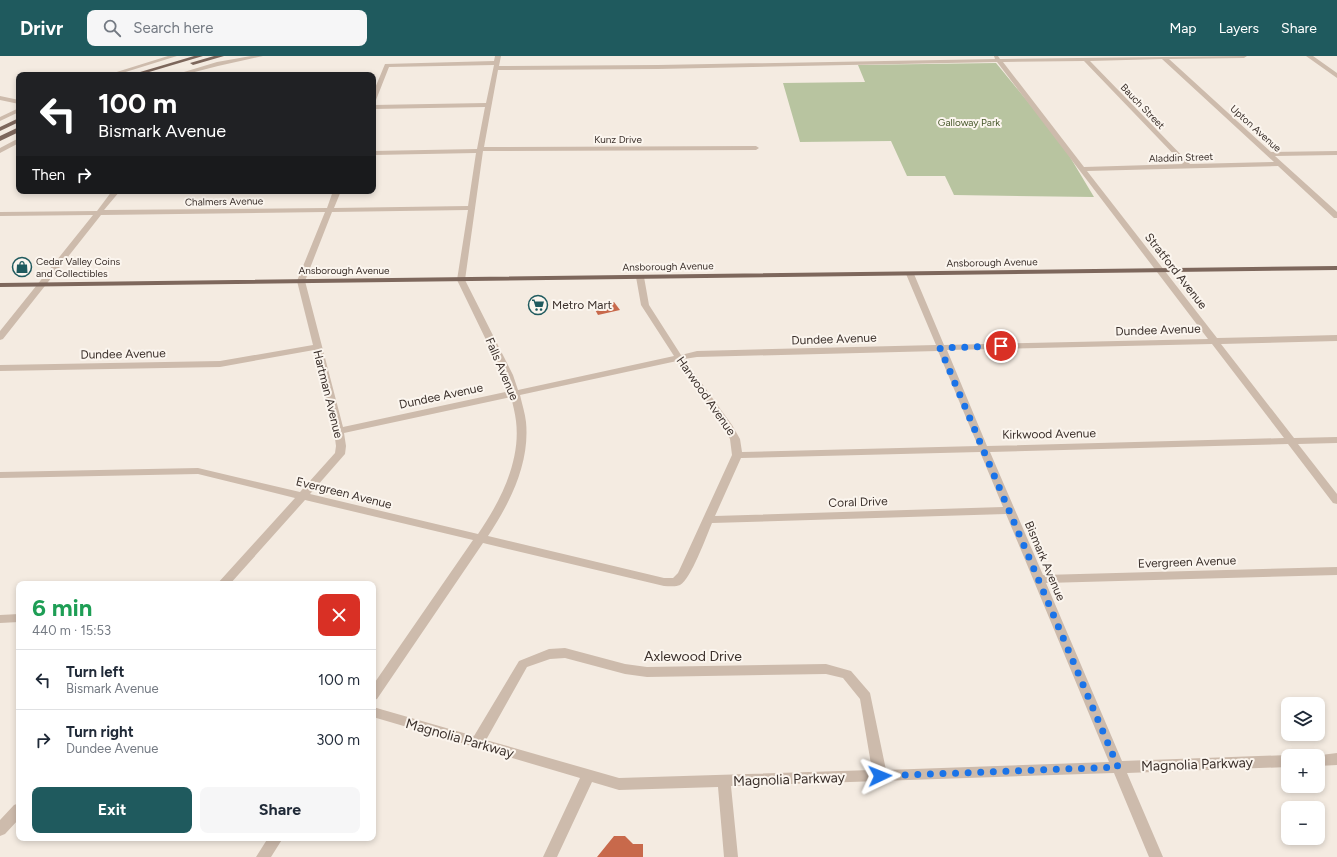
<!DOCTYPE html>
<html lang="en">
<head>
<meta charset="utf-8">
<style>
	:root { --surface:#fff; --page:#f6f6f7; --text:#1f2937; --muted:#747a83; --line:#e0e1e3; --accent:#1f5a5e }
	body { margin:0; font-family:Figtree,sans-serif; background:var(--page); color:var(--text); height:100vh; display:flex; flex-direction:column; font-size:15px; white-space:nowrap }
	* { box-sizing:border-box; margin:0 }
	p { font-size:13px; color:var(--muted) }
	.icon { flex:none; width:22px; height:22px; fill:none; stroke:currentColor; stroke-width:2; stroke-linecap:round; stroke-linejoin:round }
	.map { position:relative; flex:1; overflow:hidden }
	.drawer { position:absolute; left:16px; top:525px; width:360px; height:260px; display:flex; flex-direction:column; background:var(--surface); border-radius:8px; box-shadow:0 2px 6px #0003 }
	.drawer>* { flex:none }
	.top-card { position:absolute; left:16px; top:16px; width:360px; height:122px; border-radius:8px; box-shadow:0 2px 6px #0003; background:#202124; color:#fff; overflow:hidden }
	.fabs { position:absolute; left:1281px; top:641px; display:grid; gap:8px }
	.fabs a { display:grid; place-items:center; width:44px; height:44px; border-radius:8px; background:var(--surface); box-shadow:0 2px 6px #0003; font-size:20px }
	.pin { position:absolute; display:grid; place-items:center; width:34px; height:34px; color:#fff; margin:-17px; border:2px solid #fff; border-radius:50%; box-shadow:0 1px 4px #0007 }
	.me { position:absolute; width:44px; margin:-22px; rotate:88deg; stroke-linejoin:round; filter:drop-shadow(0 0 3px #0008) }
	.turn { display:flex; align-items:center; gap:14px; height:84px; padding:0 16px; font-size:18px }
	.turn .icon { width:52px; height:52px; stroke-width:2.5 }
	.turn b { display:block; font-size:28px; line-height:34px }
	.then { display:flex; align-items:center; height:38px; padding:0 16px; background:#0003; gap:8px; font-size:15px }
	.round { display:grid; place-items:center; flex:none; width:42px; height:42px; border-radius:8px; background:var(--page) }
	.summary { display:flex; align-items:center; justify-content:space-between; height:68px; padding:0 16px }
	h1 { font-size:24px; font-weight:700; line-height:30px; color:#1e9e55 }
	.primary-button { display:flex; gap:8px; margin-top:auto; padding:8px 16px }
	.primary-button a { flex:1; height:46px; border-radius:8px; background:var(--accent); color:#fff; font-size:16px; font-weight:700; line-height:46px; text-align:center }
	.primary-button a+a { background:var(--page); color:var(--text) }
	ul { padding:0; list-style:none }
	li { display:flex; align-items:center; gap:12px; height:60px; padding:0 16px; border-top:1px solid var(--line) }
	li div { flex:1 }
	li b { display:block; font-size:15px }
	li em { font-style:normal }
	header { display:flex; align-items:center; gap:24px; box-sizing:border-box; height:56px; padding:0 20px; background:var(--accent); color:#fff }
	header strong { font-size:19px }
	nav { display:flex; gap:22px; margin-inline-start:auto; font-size:14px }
	.search { width:280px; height:36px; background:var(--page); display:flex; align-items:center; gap:10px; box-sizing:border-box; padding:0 14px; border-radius:8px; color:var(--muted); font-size:15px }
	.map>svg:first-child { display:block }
	.green { fill:#b8c4a0 }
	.building { fill:#c8694b }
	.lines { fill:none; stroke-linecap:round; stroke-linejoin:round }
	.minor { fill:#cdbbac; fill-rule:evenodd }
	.major { fill:#7d675c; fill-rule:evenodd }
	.route { stroke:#1a73e8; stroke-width:7; stroke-dasharray:0 12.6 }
	.labels { text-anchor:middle; stroke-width:4; stroke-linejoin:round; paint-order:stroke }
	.far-street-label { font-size:10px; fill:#3b302b; stroke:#fbf5ee }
	.far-park-label { font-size:10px; fill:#4a5a2e; stroke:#fbf5ee }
	.far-poi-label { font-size:10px; fill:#3b302b; stroke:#fbf5ee; text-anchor:start }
	.street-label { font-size:12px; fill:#3b302b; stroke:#fbf5ee }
	.poi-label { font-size:12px; fill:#3b302b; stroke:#fbf5ee; text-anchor:start }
	.near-street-label { font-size:14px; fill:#3b302b; stroke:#fbf5ee }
</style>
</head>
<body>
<header>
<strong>Drivr</strong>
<div class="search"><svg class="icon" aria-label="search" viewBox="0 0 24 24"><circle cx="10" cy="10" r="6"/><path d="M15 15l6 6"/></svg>Search here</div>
<nav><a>Map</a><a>Layers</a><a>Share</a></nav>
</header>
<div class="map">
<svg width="1337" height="801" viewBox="0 0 1337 801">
	<rect width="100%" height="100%" fill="#f4ebe1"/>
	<!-- green -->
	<path class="green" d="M 996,7 L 1061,86 L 1094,141 L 954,139 L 945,120 L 907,120 L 891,85 L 800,86 L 783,27 L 865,26 L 858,9 Z"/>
	<!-- building -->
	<path class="building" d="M 614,246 L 620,254 L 598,259 L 593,250 Z
		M 614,780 L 625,780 L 633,788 L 643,788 L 643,801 L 597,801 Z"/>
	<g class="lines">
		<!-- minor -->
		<path class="minor" d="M 168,0 L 177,0 L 116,19 L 107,19 Z
			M 251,0 L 263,0 L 218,10 L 183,19 L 174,19 L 217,6 Z
			M 495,0 L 501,0 L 499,10 L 658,9 L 995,3 L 994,0 L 998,0 L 1000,3 L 1247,0 L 1244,2 L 1169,3 L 1271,96 L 1337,95 L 1337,99 L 1275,100 L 1337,156 L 1337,162 L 1334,162 L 1278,110 L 1087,115 L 1217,282 L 1337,279 L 1337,285 L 1221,288 L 1294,382 L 1337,381 L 1337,387 L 1298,388 L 1337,438 L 1337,448 L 1333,447 L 1288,388 L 990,396 L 1043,519 L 1337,511 L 1337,519 L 1046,527 L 1122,705 L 1288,699 L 1290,700 L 1288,700 L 1288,711 L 1127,717 L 1163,801 L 1149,801 L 1114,717 L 731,730 L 738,801 L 724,801 L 718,731 L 619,734 L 592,726 L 557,801 L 543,801 L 580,722 L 373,661 L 373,651 L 474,680 L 519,605 L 549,593 L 565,592 L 625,608 L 647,611 L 826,608 L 851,615 L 870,637 L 886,714 L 1109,706 L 1006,458 L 712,467 C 706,481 691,523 680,529 C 676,531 669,530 664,530 L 483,487 L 377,643 L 373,644 L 373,629 L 473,484 L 305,444 L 230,528 L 217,528 L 295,442 L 198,418 L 0,422 L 0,416 L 198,412 L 300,436 L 335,397 L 336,390 L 334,375 L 314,294 L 220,311 L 0,315 L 0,309 L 220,305 L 313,289 L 297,225 L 325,156 L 101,159 L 3,283 L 0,284 L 0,275 L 93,159 L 0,160 L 0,156 L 97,155 L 112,135 L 120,135 L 104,154 L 327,152 L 333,135 L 341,135 L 334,152 L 468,150 L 476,97 L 373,99 L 373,95 L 477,93 L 485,51 L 373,53 L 373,49 L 486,47 L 494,9 L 389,11 L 376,44 L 373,46 L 373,37 L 385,8 L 494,5 ZM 1162,3 L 1274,106 L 1190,108 L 1090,5 ZM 1084,5 L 1183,108 L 1084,111 L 1003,6 ZM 997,6 L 1208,283 L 944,289 L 914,218 L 910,216 L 906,218 L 936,289 L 697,295 L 681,299 L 649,249 L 644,221 L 640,219 L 636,221 L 641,249 L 674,300 L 518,334 L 513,319 L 465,224 L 483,95 L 756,94 L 759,92 L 756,90 L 484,91 L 498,14 L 658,13 ZM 468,154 L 457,224 L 503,319 L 510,335 L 343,371 L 305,225 L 332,156 ZM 1212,288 L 1284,382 L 987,390 L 947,294 ZM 938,295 L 978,390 L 742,396 L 740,383 L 732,369 L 684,303 L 697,301 ZM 677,305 L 722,369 L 730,383 L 732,399 L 678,517 L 673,522 L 664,522 L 488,480 C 510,447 530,407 526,366 C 525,357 522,348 520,339 ZM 511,341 C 513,349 515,357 516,365 C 521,405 500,446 478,478 L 310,438 L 345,398 L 346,390 L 344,377 ZM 980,396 L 1003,451 L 715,460 L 741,402 ZM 565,602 L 625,618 L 647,621 L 826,618 L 843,622 L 860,643 L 872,714 L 619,722 L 486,684 L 527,611 L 550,603 Z
			M 1306,0 L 1313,0 L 1337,17 L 1337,22 Z
			M 0,40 L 19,44 L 19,48 L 0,44 Z
			M 19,52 L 19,56 L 0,65 L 0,61 Z
			M 19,82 L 19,87 L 0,97 L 0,92 Z
			M 19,558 L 19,566 L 0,567 L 0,559 Z
			M 1337,697 L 1337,709 L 1318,710 L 1318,700 L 1313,700 Z
			M 19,747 L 19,763 L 5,778 L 0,780 L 0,764 L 14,749 Z
			M 268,782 L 283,782 L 271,801 L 256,801 Z"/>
		<!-- major -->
		<path class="major" d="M 194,0 L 203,0 L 139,19 L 130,19 Z
			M 214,0 L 224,0 L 193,9 L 190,7 Z
			M 19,62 L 19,66 L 0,75 L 0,71 Z
			M 19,71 L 19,76 L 0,85 L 0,80 Z
			M 1337,210 L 1337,214 L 0,231 L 0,227 Z"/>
	</g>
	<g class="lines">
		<!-- route -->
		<path class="route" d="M 880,720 L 1118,711 L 940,292 L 1001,290"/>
	</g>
	<!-- icons -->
	<defs>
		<g id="shop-ring" transform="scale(1)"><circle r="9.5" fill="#fbf5ee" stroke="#1f5a5e" stroke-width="1.5"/><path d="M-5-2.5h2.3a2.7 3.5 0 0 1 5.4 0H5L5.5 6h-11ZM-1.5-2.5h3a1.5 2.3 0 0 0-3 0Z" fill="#1f5a5e"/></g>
		<g id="supermarket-ring" transform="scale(1)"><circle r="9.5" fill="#fbf5ee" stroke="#1f5a5e" stroke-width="1.5"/><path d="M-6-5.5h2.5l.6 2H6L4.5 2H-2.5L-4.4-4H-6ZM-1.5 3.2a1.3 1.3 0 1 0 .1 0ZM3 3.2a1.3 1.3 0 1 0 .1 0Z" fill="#1f5a5e"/></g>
	</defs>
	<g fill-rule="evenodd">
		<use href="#shop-ring" x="22" y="211"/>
		<use href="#supermarket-ring" x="538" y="249"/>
	</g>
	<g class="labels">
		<!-- far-street labels -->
		<g class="far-street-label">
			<text transform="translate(1143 50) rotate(46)" y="4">Bauch Street</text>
			<text transform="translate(1256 72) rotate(42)" y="4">Upton Avenue</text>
			<text x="618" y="87">Kunz Drive</text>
			<text transform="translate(1181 101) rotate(-2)" y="4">Aladdin Street</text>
			<text transform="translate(224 145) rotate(-1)" y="4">Chalmers Avenue</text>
			<text transform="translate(992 206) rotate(-1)" y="4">Ansborough Avenue</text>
			<text transform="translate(668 210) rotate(-1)" y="4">Ansborough Avenue</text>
			<text x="344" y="218">Ansborough Avenue</text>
		</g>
		<!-- far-park labels -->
		<g class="far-park-label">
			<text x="969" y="70">Galloway Park</text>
		</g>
		<!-- far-poi labels -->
		<g class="far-poi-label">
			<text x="36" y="209">Cedar Valley Coins<tspan x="36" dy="12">and Collectibles</tspan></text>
		</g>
		<!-- street labels -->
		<g class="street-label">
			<text transform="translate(1176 215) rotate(52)" y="4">Stratford Avenue</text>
			<text transform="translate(1158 274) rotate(-2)" y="4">Dundee Avenue</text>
			<text transform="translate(834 283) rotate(-2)" y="4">Dundee Avenue</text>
			<text transform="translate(123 298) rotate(-1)" y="4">Dundee Avenue</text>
			<text transform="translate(502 313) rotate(67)" y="4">Falls Avenue</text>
			<text transform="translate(328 338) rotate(76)" y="4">Hartman Avenue</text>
			<text transform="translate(441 340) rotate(-12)" y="4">Dundee Avenue</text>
			<text transform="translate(706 340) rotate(55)" y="4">Harwood Avenue</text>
			<text transform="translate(1049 378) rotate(-1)" y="4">Kirkwood Avenue</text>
			<text transform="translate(344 437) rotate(14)" y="4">Evergreen Avenue</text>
			<text transform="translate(858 446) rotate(-2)" y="4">Coral Drive</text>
			<text transform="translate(1045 505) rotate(67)" y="4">Bismark Avenue</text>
			<text transform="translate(1187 506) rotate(-2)" y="4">Evergreen Avenue</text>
		</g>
		<!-- poi labels -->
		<g class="poi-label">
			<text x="552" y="253">Metro Mart</text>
		</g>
		<!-- near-street labels -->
		<g class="near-street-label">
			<text x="693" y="605">Axlewood Drive</text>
			<text transform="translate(460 682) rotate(16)" y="5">Magnolia Parkway</text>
			<text transform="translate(1197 708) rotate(-2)" y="5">Magnolia Parkway</text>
			<text transform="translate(789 723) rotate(-2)" y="5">Magnolia Parkway</text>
		</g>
	</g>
</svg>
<div class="fabs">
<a><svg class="icon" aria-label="layers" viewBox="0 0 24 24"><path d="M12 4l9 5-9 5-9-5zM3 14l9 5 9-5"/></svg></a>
<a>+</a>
<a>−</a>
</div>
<div class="pin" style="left:1001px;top:290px;background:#d93025"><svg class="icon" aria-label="arrive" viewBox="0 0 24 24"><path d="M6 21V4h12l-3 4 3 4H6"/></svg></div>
<svg class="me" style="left:880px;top:720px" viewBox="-20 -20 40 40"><path d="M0-17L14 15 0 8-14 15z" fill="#1a73e8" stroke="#fff" stroke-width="4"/></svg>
<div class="top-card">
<div class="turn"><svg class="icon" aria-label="left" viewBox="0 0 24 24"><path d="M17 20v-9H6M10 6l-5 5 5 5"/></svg><div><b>100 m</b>Bismark Avenue</div></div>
<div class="then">Then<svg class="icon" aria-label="right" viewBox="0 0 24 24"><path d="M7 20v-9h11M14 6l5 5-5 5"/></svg></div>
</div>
<section class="drawer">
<div class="summary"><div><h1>6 min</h1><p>440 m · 15:53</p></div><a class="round" style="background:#d93025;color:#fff"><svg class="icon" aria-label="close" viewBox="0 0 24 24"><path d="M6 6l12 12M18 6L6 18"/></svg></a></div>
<ul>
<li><svg class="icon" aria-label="left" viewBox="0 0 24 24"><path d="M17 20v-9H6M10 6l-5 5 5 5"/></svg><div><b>Turn left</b><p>Bismark Avenue</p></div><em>100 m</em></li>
<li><svg class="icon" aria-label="right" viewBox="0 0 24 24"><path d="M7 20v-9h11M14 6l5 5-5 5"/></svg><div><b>Turn right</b><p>Dundee Avenue</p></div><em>300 m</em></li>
</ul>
<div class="primary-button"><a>Exit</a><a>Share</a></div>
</section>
</div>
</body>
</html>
